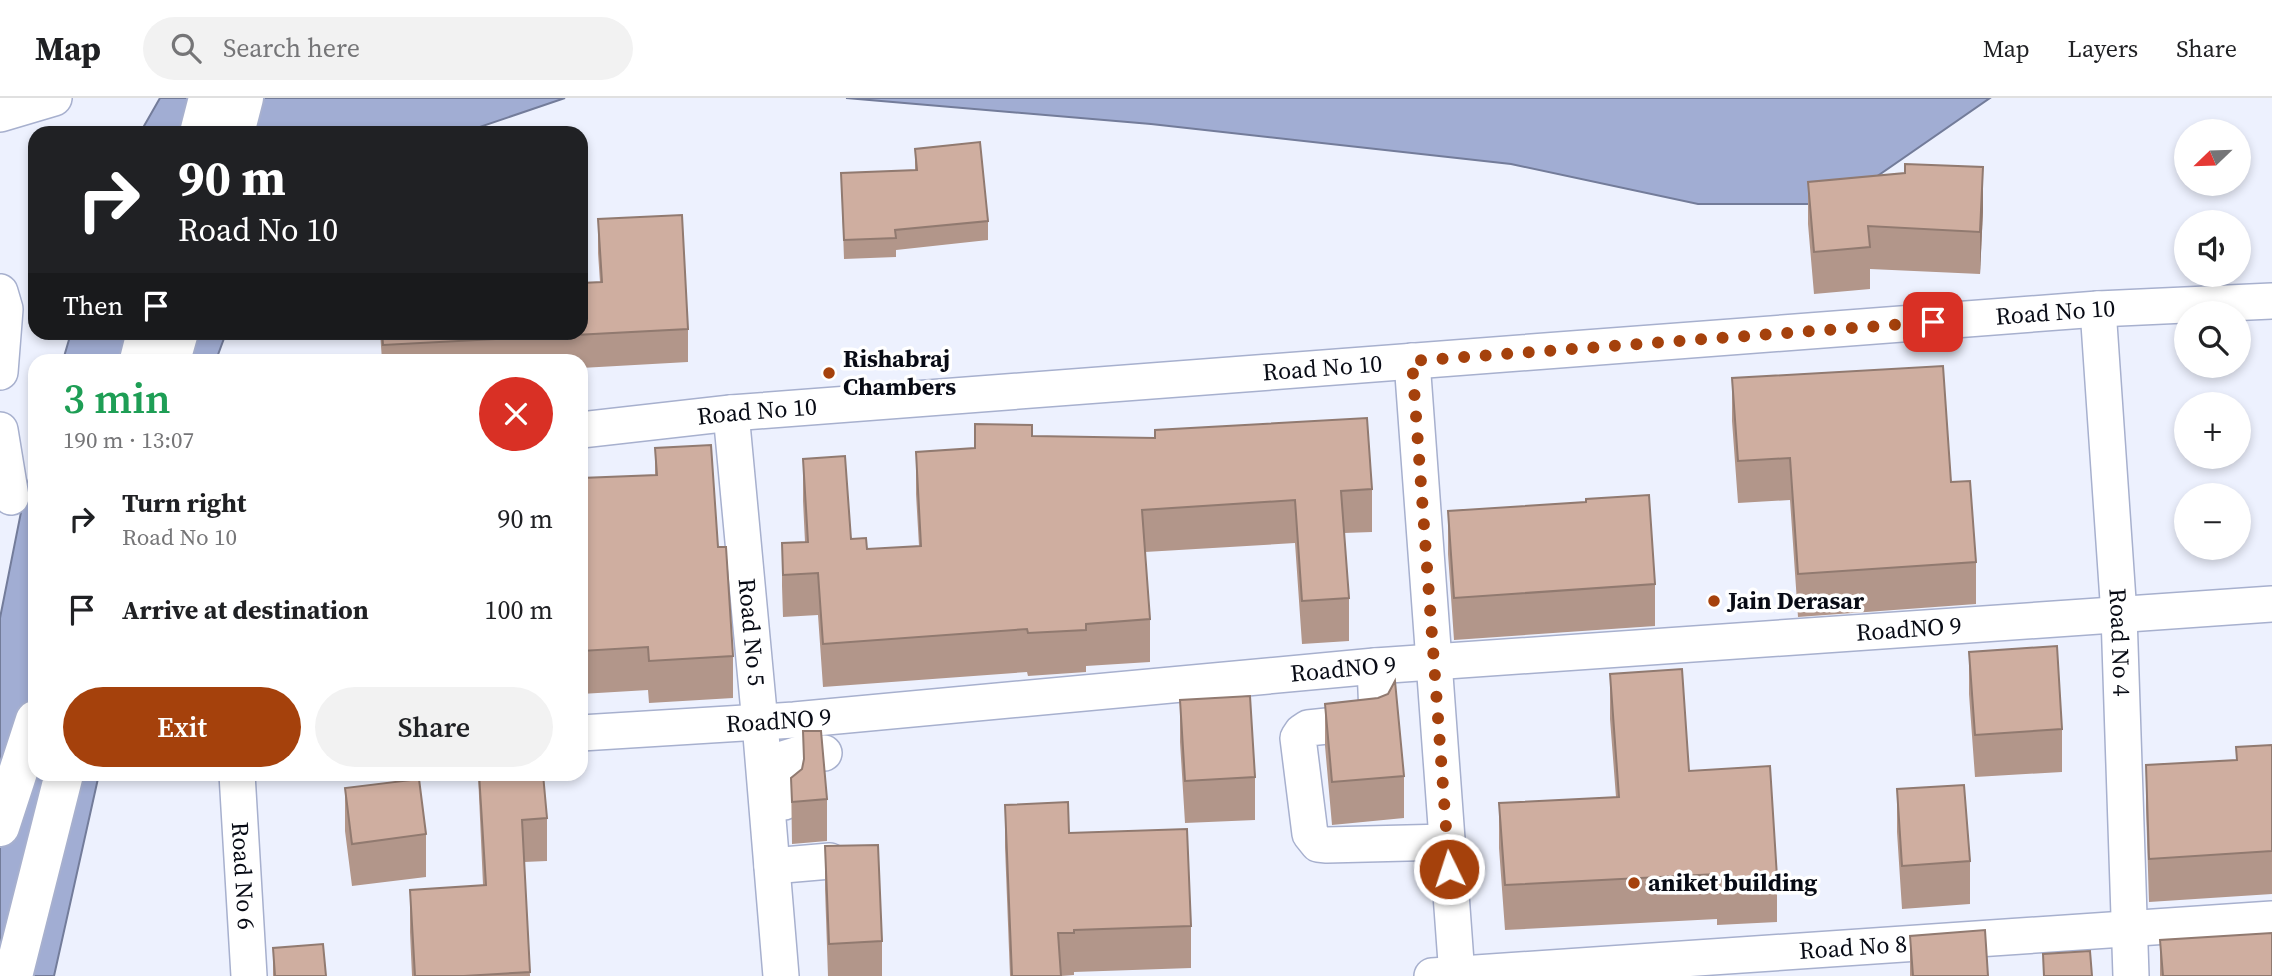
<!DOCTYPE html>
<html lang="en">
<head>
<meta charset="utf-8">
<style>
	:root { --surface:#fff; --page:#f2f2f2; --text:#202124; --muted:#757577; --line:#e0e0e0; --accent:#a5410c }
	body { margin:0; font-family:"Source Serif 4",serif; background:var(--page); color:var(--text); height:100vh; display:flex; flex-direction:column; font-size:26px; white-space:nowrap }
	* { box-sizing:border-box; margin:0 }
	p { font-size:23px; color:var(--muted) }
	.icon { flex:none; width:38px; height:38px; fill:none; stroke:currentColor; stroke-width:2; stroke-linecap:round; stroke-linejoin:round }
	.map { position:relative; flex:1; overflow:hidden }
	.panel { position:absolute; left:28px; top:256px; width:560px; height:427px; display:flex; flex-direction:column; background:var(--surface); border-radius:21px; box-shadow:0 4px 10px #0003 }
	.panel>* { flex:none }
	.top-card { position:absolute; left:28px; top:28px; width:560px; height:214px; border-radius:21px; box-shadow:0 4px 10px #0003; background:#202124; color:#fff; overflow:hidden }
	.needle { width:46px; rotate:247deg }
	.tools { position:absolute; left:2174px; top:21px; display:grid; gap:14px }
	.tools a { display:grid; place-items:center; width:77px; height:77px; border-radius:50%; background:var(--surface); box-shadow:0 4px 10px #0003; font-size:35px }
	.pin { position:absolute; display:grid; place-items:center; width:60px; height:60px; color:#fff; margin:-30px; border-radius:14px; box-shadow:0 4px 10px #0006 }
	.me { position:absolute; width:77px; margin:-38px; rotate:356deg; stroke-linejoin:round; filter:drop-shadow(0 0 5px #0008) }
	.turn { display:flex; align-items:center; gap:24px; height:147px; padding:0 35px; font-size:32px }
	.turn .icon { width:91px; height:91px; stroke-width:2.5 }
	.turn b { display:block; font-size:49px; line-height:60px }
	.then { display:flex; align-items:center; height:66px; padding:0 35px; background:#0003; gap:14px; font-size:26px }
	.round { display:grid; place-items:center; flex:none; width:74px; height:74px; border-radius:37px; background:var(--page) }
	.summary { display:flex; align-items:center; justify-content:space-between; height:119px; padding:0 35px }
	h1 { font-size:42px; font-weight:600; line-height:52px; color:#1e9e55 }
	.cta { display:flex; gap:14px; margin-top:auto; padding:14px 35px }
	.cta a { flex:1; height:80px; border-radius:42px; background:var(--accent); color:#fff; font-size:28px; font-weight:600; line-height:80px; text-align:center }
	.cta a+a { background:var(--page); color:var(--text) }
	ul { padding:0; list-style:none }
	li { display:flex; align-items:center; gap:21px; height:91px; padding:0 35px }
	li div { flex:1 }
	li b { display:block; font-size:26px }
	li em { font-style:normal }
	header { display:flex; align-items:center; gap:42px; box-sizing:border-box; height:98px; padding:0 35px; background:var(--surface); border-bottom:2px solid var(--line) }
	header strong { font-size:33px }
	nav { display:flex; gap:38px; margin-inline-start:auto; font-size:24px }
	.search { width:490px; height:63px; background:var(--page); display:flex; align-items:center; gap:18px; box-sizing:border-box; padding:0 24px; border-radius:38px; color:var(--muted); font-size:26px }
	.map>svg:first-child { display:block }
	.water { fill:#a1add3; stroke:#737c9a; stroke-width:2 }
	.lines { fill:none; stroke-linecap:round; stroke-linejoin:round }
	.street-casing { stroke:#a7b0ce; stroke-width:38 }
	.primary-casing { stroke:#a7b0ce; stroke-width:42 }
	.street { stroke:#fff; stroke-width:35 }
	.primary { stroke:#fff; stroke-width:38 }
	.wall { fill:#b2968a }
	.shaded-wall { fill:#917a70 }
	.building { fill:#cfaea0; stroke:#917a70; stroke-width:2 }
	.route { stroke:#a5410c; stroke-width:12; stroke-dasharray:0 21.6 }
	.poi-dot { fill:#a5410c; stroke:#fff; stroke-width:2.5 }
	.labels { text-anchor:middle; stroke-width:7; stroke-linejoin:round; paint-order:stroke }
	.street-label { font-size:24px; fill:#080b15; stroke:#fff }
	.poi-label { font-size:24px; font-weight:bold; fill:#080b15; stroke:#fff; text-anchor:start }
</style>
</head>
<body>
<header>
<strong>Map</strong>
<div class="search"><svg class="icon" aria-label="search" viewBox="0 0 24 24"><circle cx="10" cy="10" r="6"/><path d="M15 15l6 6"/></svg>Search here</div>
<nav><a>Map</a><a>Layers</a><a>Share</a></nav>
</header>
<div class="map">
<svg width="2272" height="878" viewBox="0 0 2272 878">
	<rect width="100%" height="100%" fill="#edf1fe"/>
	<!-- water -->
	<path class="water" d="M 160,0 L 565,0 L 462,35 L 140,35 Z
		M 846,0 L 1990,0 L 1837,106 L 1698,106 L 1511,66 L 1151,26 Z
		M 71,235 L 226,235 L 216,262 L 63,262 Z
		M 35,359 L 35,676 L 99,676 L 54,878 L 0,878 L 0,520 L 24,399 Z"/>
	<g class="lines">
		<!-- street casing -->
		<g class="street-casing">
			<g id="street">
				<path d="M 0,16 L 54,0"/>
				<path d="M 0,194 L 5,211 L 0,274"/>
				<path id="s1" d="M 2098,211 L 2119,517 L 2131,878"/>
				<path d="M 1412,263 L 1457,878"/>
				<path id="s2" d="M 731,315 L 760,625 L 781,878"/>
				<path d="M 0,332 L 11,399"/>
				<path id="s3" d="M 581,332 L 731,315 L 2098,211 L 2272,203"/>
				<path d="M 1375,568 L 1377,617 L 1375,623 L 1308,630 L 1302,634 L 1298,640 L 1310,736 L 1318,746 L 1327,747 L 1447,744"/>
				<path id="s4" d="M 581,635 L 794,622 L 1375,568 L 2272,506"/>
				<path id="s5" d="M 237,676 L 249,878"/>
				<path d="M 784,704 L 782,664 L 783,661 L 799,656 L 824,655"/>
				<path d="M 772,768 L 830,763"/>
				<path id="s6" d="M 1432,878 L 2272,821"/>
			</g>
		</g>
		<!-- primary casing -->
		<g class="primary-casing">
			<path id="primary" d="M 199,35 L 208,0
				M 235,35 L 244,0
				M 139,262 L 146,234
				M 171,262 L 179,234
				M 0,729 L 35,622
				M 13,878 L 64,676"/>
		</g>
		<!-- street -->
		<use href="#street" class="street"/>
		<!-- primary -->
		<use href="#primary" class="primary"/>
	</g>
	<!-- wall -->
	<path class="wall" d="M 915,51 L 988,123 L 988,142 L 896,152 L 896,159 L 844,161 L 841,75 L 915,72 Z
		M 1808,84 L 1983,112 L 1980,176 L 1870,171 L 1870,191 L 1814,196 L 1808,126 Z
		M 598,121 L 688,231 L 688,264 L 581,270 L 581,262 L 382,262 L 380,234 L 581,234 L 600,184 L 598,155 Z
		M 1732,280 L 1951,384 L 1976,464 L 1976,506 L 1798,519 L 1790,402 L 1738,405 L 1732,323 Z
		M 1032,338 L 1372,391 L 1372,434 L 1344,435 L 1349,500 L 1349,543 L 1302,546 L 1295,445 L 1145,454 L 1150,521 L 1150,564 L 1086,568 L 1086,574 L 1028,578 L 1027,574 L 823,589 L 818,517 L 783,519 L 782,488 L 782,445 L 805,444 L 803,403 L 803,361 L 851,441 L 867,451 L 919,448 L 916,396 L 916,354 L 975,350 Z
		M 655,350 L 718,449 L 733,558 L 733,600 L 649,605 L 648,592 L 581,596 L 581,380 L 655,377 Z
		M 1586,404 L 1655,486 L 1655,528 L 1454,542 L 1448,456 L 1448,413 Z
		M 1969,554 L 2062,631 L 2062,674 L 1975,679 L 1969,596 Z
		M 1610,576 L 1777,779 L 1777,824 L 1717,827 L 1717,821 L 1505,832 L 1499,750 L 1499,705 L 1616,699 L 1610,621 Z
		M 1180,602 L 1255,679 L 1255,722 L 1185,725 L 1180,644 Z
		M 1325,606 L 1404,678 L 1404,720 L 1332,727 L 1325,648 Z
		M 803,633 L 827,701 L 827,743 L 792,746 L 791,680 L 802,671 L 803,666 Z
		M 2272,647 L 2272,796 L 2149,804 L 2146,709 L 2146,667 L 2236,662 L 2236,649 Z
		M 478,676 L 543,676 L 547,720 L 547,763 L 524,764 L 530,878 L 412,878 L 410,834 L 410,792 L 483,787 Z
		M 345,690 L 426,736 L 426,779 L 352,788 L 345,733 Z
		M 1897,691 L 1970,763 L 1970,806 L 1902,811 L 1897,734 Z
		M 1005,707 L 1069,735 L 1191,828 L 1191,870 L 1074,874 L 1074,877 L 1061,878 L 1010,878 L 1005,749 Z
		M 825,748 L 882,843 L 882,878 L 828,878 L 825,791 Z
		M 1910,838 L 1988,878 L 1910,878 Z
		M 2160,842 L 2272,878 L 2160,878 Z
		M 273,850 L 326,878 L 273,878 Z"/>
	<!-- shaded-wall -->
	<path class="shaded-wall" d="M 1983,69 L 1983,112 L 1980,176 L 1980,134 Z"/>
	<!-- building -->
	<path class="building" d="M 980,44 L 988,123 L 895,132 L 896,140 L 844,142 L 841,75 L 917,72 L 915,51 Z
		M 1905,66 L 1983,69 L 1980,134 L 1868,128 L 1870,149 L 1814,154 L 1808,84 L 1905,75 Z
		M 682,117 L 688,231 L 383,247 L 382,234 L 581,234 L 581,185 L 602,184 L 598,121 Z
		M 1943,268 L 1951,384 L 1970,383 L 1976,464 L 1798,476 L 1790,360 L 1738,363 L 1732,280 Z
		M 1367,320 L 1372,391 L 1341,393 L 1349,500 L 1302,503 L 1295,402 L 1142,412 L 1150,521 L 1086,526 L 1086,532 L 1028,535 L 1027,531 L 823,546 L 818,475 L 783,477 L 782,445 L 808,444 L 803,361 L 845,358 L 851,441 L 866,440 L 867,451 L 921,448 L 916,354 L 975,350 L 975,326 L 1032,327 L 1032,338 L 1155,340 L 1155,332 Z
		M 711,347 L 718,449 L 726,449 L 733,558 L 649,563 L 648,549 L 581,553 L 581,380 L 657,377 L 655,350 Z
		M 1649,397 L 1655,486 L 1454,500 L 1448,413 L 1586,404 L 1586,401 Z
		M 2057,548 L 2062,631 L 1975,637 L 1969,554 Z
		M 1682,571 L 1689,673 L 1770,668 L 1777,779 L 1717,783 L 1717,776 L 1505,787 L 1499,705 L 1619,699 L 1610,576 Z
		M 1395,583 L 1404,678 L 1332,684 L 1325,606 L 1378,600 L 1388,596 Z
		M 1250,598 L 1255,679 L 1185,683 L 1180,602 Z
		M 803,633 L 821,633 L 827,701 L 792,704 L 791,680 L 802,671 L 804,661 Z
		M 2272,647 L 2272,753 L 2149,761 L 2146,667 L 2237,662 L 2236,649 Z
		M 479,676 L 543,676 L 547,720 L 522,722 L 530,874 L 464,878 L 415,878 L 410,792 L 486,787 Z
		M 419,681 L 426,736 L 352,746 L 345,690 Z
		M 1964,687 L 1970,763 L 1902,768 L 1897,691 Z
		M 1068,704 L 1069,735 L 1187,731 L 1191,828 L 1074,832 L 1074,835 L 1058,835 L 1061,878 L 1012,878 L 1005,707 Z
		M 878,747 L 882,843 L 829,846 L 825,748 Z
		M 1985,832 L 1988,878 L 1913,878 L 1910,838 Z
		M 2272,835 L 2272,878 L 2163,878 L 2160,842 Z
		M 323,846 L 326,878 L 275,878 L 273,850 Z
		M 2090,853 L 2092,878 L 2044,878 L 2043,856 Z"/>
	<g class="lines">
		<!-- route -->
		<path class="route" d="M 1449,771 L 1412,263 L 1933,224"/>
	</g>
	<!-- markers -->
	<g class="poi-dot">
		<circle cx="829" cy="275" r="7"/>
		<circle cx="1714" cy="503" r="7"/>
		<circle cx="1634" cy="785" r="7"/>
	</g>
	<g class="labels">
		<!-- street labels -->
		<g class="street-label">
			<text dy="8" stroke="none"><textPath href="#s3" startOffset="1479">Road No 10</textPath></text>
			<text dy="8" stroke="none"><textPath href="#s3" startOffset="744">Road No 10</textPath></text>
			<text dy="8" stroke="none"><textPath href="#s3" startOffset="177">Road No 10</textPath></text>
			<text dy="8" stroke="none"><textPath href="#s4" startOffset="1332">RoadNO 9</textPath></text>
			<text dy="8" stroke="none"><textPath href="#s2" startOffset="220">Road No 5</textPath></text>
			<text dy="8" stroke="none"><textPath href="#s1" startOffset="334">Road No 4</textPath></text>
			<text dy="8" stroke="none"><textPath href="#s4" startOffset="765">RoadNO 9</textPath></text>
			<text dy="8" stroke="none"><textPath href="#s4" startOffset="198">RoadNO 9</textPath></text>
			<text dy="8" stroke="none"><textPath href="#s5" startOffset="102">Road No 6</textPath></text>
			<text dy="8" stroke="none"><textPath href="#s6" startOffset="422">Road No 8</textPath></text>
		</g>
		<!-- poi labels -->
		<g class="poi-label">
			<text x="843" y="269">Rishabraj<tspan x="843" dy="28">Chambers</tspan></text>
			<text x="1728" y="511">Jain Derasar</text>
			<text x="1648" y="793">aniket building</text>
		</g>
	</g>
</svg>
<div class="tools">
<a><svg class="needle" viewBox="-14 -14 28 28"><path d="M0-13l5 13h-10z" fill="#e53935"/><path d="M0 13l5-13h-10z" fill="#757577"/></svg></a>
<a><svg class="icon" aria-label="sound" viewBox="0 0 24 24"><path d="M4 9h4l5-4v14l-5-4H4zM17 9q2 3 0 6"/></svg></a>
<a><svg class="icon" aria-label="search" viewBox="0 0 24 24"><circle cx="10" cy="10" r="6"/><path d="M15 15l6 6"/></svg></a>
<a>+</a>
<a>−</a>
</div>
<div class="pin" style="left:1933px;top:224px;background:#d93025"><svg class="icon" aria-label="arrive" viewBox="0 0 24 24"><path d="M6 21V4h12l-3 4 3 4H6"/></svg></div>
<svg class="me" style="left:1449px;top:771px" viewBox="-20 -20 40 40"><circle r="17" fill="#a5410c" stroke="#fff" stroke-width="3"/><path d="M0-11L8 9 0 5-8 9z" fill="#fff"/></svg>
<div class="top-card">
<div class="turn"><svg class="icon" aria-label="right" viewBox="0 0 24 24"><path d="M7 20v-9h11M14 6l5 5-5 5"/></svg><div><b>90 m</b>Road No 10</div></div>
<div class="then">Then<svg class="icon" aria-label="arrive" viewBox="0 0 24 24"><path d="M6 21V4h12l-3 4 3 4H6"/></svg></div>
</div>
<section class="panel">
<div class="summary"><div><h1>3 min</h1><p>190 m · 13:07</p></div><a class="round" style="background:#d93025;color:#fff"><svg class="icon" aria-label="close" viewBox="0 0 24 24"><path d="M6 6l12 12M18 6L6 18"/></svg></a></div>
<ul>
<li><svg class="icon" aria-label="right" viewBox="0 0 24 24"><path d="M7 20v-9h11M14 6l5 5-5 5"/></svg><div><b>Turn right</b><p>Road No 10</p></div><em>90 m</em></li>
<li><svg class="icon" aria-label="arrive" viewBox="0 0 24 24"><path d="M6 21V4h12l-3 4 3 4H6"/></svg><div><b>Arrive at destination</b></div><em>100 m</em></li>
</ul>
<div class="cta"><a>Exit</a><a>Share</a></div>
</section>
</div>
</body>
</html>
